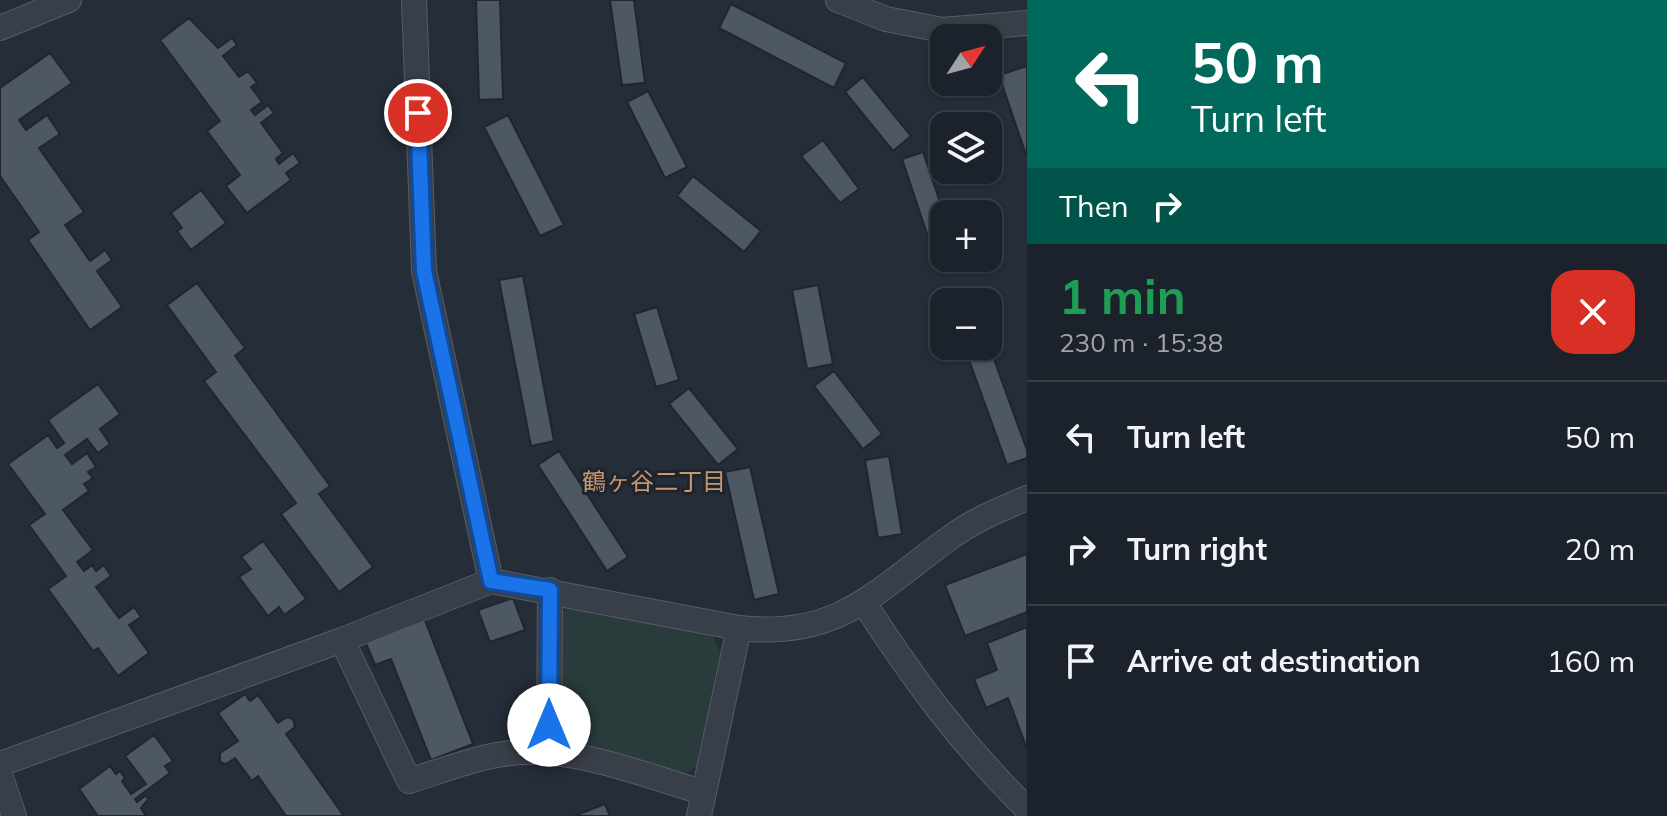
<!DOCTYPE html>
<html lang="en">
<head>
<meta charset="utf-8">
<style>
	:root { --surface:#1c222b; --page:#252a33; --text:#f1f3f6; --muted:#a0a4a9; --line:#3a3f47 }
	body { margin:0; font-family:Mulish,"Noto Sans JP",sans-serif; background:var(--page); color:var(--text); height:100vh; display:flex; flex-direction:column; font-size:30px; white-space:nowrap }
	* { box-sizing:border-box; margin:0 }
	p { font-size:26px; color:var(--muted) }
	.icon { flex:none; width:44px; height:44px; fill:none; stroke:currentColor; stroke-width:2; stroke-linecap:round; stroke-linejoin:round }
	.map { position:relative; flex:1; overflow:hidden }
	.sheet { display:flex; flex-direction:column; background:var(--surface); width:640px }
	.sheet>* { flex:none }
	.banner { background:#00695c; color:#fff; overflow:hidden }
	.needle { width:52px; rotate:54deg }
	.fabs { position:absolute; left:930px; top:24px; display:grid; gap:16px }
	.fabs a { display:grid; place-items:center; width:72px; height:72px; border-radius:16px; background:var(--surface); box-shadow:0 2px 6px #0004,0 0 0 2px var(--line); font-size:40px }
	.pin { position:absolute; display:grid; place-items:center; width:68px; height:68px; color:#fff; margin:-34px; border:4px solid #fff; border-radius:50%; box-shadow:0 2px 8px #0007 }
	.me { position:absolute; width:88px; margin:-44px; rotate:0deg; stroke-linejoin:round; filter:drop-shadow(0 0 6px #0008) }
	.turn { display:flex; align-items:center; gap:28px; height:168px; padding:0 32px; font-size:36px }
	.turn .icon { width:104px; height:104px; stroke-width:2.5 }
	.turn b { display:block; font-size:56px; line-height:68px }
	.then { display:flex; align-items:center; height:76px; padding:0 32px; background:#0003; gap:16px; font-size:30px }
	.round { display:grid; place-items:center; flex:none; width:84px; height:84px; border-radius:24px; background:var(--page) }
	.head { display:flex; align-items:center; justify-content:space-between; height:136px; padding:0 32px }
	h1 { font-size:48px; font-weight:700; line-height:60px; color:#1e9e55 }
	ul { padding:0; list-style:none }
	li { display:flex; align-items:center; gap:24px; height:112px; padding:0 32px; border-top:2px solid var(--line) }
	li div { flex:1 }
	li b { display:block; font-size:30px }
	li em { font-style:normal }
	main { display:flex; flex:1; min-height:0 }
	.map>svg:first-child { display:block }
	.green { fill:#2a3b3c }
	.building { fill:#4e5764; stroke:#202630; stroke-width:2 }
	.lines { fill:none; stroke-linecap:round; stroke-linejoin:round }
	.minor-casing { stroke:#575d67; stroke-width:26 }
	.minor { stroke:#393f49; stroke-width:24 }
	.route-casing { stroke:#114b97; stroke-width:20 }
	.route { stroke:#1a73e8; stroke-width:14 }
	.labels { text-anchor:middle; stroke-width:6; stroke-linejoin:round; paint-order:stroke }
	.neighbourhood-label { font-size:24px; fill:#c7966d; stroke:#1e242e }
</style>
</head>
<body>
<main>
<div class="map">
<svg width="1027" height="816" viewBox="0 0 1027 816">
	<rect width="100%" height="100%" fill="#252d39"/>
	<!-- green -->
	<path class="green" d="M 570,608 L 713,636 L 720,653 L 696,766 L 684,775 L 607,751 L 566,743 L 556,733 L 559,613 Z"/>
	<!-- building -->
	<path class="building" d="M 476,0 L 500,0 L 503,99 L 479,100 Z
		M 610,0 L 634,0 L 645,83 L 622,85 Z
		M 731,4 L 846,63 L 834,88 L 719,28 Z
		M 189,18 L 218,48 L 232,38 L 237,45 L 223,56 L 239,77 L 248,71 L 257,83 L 251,87 L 262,102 L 251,110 L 255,115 L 268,105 L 274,113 L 261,123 L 283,153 L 276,159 L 279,164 L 293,153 L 300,163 L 286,173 L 291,180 L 247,213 L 226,186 L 240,175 L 207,131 L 220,121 L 160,40 Z
		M 50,53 L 72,83 L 19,120 L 26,130 L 47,115 L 60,134 L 39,148 L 84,212 L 65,225 L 90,261 L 105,250 L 112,260 L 97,271 L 122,307 L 90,330 L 28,240 L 39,232 L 0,176 L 0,88 Z
		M 1027,66 L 1027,158 L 999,75 Z
		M 863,77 L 911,136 L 893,151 L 845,92 Z
		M 648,91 L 687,167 L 665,178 L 627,102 Z
		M 508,115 L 564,225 L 540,236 L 484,127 Z
		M 823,140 L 859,189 L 840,203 L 801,156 Z
		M 923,152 L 944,214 L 944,258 L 959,260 L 938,267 L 902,159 Z
		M 693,176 L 761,231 L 744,252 L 677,196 Z
		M 201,190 L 226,223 L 191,250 L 177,231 L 182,228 L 171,213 Z
		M 523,276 L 554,441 L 531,446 L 499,280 Z
		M 197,283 L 245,348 L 235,356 L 330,486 L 319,494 L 373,567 L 339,592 L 281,514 L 296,503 L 204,381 L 216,372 L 167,305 Z
		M 818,285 L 833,364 L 807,369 L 792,290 Z
		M 657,307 L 679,380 L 656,387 L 634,314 Z
		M 988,343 L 1027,450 L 1027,458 L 1007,465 L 964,346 L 988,346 Z
		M 834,371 L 882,434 L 863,449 L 814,386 Z
		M 98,384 L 120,414 L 100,429 L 110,444 L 98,453 L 87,439 L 65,455 L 72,464 L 87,453 L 96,467 L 88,472 L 93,478 L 84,484 L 89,491 L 63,510 L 93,550 L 77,562 L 84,571 L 92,565 L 96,571 L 104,565 L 111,576 L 96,587 L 119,618 L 134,607 L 141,617 L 129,625 L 149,653 L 118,676 L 98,648 L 93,651 L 48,589 L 66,576 L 29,525 L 45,514 L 8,464 L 48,435 L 57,448 L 64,443 L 48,420 Z
		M 689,388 L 738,449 L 718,465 L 669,404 Z
		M 559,451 L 628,557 L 607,571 L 538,465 Z
		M 889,456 L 902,534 L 878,538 L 865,460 Z
		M 750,467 L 779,594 L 754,600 L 725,472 Z
		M 263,541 L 306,599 L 284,615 L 279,607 L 268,616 L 239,577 L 251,569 L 241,557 Z
		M 1027,554 L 1027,612 L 965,636 L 945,585 Z
		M 513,598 L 525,630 L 490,642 L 478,610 Z
		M 424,618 L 473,744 L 431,760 L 391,659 L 375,665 L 365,641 Z
		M 1027,627 L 1027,749 L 1008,698 L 986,708 L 974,679 L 997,670 L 987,643 Z
		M 245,694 L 250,701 L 258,695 L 278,723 L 287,717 L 293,719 L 295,727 L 286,734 L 344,816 L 286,816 L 258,776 L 252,781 L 235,758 L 226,764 L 220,762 L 220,753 L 238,741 L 218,713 Z
		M 154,735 L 173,761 L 165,766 L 170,773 L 135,799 L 137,802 L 145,796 L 149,798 L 141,808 L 146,816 L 98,816 L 79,789 L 110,766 L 116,774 L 120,771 L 125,778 L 122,781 L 131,794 L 146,784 L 125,756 Z
		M 605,804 L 610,816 L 574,816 Z"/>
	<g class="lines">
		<!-- minor casing -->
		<g class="minor-casing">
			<path id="minor" d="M 414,0 L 424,271 L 491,581
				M 838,0 L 886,19 L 942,30 L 1027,23
				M 0,28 L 69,0
				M 864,603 C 915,681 960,743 1027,809
				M 342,640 L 409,781 C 438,772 468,760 497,755 C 566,742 637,773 702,792
				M 549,752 L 550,590
				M 0,764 L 342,640 L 491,581 L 739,628 C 840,639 875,591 951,537 C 974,520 1001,509 1027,498
				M 0,775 L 14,816
				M 699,816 L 739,628"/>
		</g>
		<!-- minor -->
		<use href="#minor" class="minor"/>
	</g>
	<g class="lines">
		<!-- route casing -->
		<g class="route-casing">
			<path id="route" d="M 418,113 L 424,271 L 491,581 L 550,590 L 549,725"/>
		</g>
		<!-- route -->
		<use href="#route" class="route"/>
	</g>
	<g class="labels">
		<!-- neighbourhood labels -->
		<g class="neighbourhood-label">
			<text x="654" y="490">鶴ヶ谷二丁目</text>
		</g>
	</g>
</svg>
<div class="fabs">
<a><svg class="needle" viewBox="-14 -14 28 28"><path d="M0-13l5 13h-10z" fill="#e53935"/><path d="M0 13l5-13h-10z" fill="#a0a4a9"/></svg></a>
<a><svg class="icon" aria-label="layers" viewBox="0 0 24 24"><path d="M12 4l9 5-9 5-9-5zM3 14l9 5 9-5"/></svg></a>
<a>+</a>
<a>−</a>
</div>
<div class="pin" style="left:418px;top:113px;background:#d93025"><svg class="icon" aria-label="arrive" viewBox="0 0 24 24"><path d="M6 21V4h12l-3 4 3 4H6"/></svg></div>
<svg class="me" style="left:549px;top:725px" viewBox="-20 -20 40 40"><circle r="19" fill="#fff"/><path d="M0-13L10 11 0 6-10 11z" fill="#1a73e8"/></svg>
</div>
<section class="sheet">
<div class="banner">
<div class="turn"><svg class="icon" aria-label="left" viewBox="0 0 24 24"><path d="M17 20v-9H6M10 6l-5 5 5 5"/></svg><div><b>50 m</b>Turn left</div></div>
<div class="then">Then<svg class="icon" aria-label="right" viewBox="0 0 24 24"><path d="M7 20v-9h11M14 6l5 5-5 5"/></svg></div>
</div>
<div class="head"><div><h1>1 min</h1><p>230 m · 15:38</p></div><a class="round" style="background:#d93025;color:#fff"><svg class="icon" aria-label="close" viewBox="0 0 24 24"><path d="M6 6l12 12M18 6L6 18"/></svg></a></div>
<ul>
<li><svg class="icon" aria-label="left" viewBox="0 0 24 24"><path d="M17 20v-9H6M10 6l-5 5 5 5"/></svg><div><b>Turn left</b></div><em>50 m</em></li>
<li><svg class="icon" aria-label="right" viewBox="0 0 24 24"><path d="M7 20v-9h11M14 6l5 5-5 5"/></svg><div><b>Turn right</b></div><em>20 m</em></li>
<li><svg class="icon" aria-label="arrive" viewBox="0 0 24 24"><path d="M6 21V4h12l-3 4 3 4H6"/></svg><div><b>Arrive at destination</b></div><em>160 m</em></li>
</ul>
</section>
</main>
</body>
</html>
